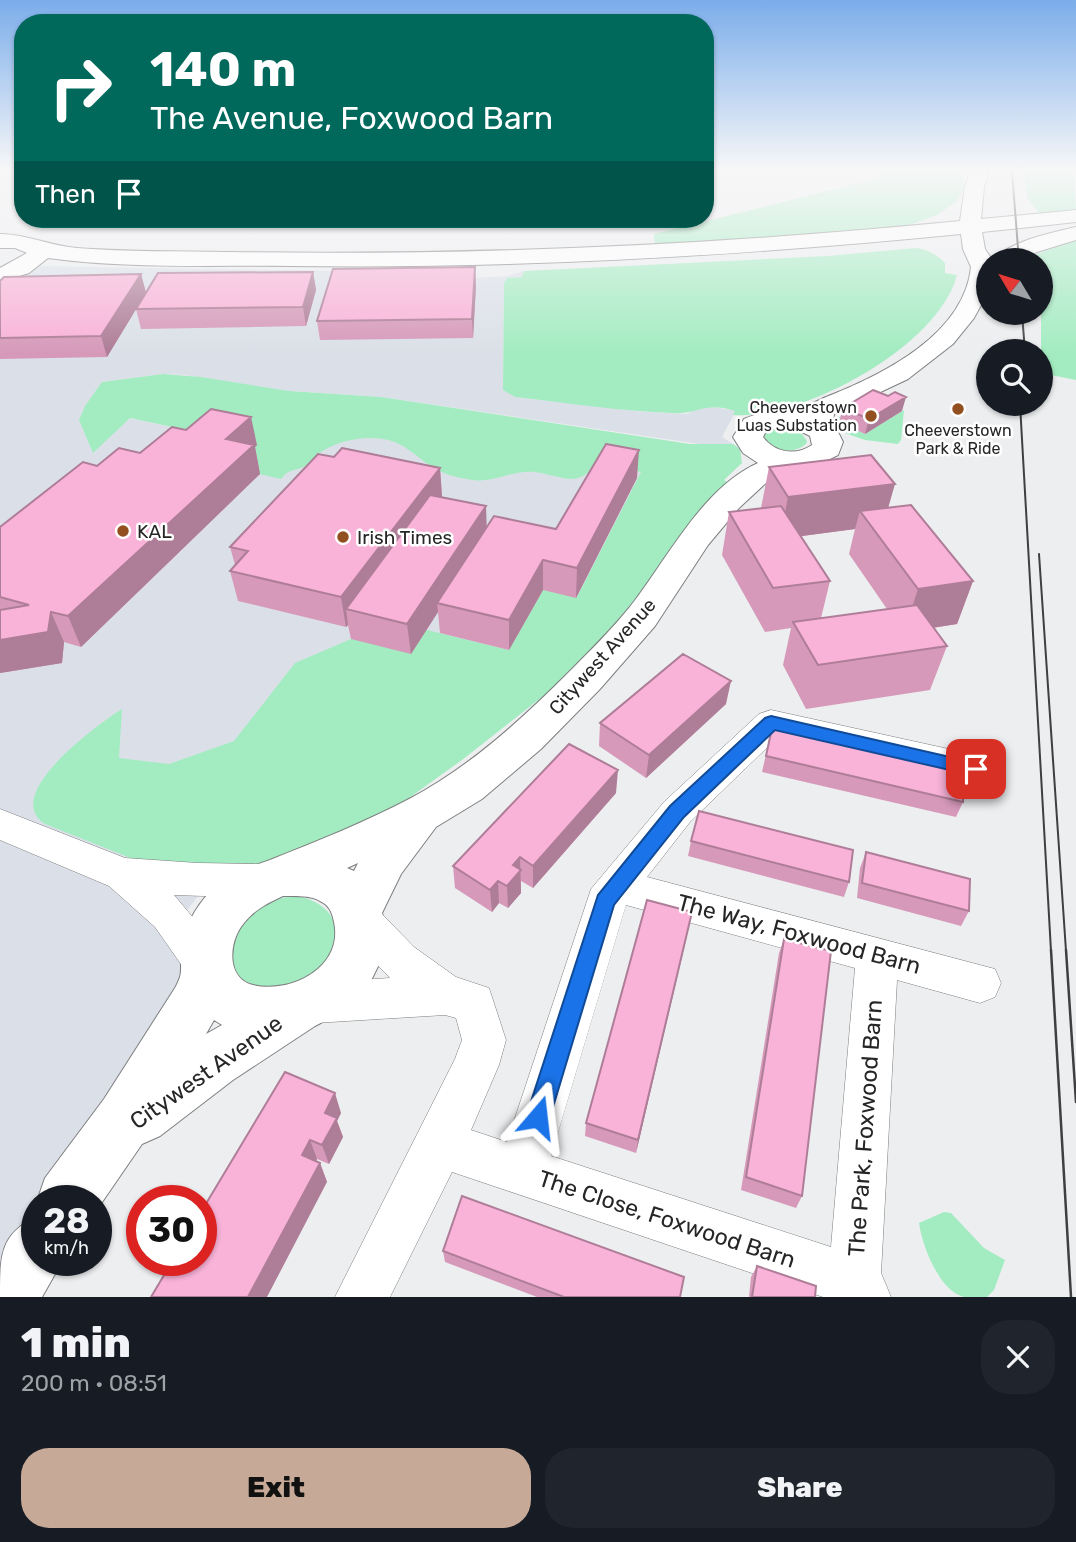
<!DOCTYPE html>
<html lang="en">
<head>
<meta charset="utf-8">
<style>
	:root { --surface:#171b24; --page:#20242c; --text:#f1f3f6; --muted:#9ea1a6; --accent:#c6a996 }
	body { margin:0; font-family:Rubik,sans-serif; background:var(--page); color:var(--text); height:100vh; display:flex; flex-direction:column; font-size:26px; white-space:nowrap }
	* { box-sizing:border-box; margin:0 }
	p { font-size:23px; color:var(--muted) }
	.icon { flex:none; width:38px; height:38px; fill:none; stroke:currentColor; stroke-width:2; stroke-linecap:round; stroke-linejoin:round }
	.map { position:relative; height:1297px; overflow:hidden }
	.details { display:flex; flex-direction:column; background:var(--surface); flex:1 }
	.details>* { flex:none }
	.banner { position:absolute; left:14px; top:14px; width:700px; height:214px; border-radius:28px; box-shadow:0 2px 5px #0004; background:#00695c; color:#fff; overflow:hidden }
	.needle { width:46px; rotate:308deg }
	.buttons { position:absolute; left:976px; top:248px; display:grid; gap:14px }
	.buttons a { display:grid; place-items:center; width:77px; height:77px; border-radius:50%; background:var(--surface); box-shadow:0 2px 5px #0004; font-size:35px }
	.speed { position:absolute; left:21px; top:1185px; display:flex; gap:14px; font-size:35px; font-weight:700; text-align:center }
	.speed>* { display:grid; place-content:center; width:91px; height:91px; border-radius:50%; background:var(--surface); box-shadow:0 2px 5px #0004; line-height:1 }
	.speed small { font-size:18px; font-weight:400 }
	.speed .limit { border:10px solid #d22; background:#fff; color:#111 }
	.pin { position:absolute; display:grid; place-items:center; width:60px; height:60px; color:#fff; margin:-30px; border-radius:14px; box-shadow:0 4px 10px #0006 }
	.me { position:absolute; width:77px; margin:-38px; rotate:17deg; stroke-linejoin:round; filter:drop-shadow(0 0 5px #0008) }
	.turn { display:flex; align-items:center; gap:24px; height:147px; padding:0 21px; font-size:32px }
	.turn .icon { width:91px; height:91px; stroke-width:2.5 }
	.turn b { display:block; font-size:49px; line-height:60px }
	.then { display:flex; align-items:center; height:66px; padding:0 21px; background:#0003; gap:14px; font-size:26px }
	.round { display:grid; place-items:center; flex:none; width:74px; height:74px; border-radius:28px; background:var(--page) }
	.summary { display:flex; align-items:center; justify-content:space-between; height:119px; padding:0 21px }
	h1 { font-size:42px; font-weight:800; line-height:52px }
	.button { display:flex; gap:14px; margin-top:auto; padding:14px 21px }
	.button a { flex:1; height:80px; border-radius:28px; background:var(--accent); color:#111; font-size:28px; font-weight:800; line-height:80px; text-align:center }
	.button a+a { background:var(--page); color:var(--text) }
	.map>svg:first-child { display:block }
	.built { fill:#dbe0e8 }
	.green { fill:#a3ecc1 }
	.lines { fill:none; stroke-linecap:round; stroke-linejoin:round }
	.minor-casing { stroke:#7d7e7f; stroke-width:1 }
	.major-casing { stroke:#7d7e7f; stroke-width:2 }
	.minor { fill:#fff; fill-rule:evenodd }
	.major { fill:#fff; fill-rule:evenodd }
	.tram-far1 { stroke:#3f3f41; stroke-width:2 }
	.tram { stroke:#3f3f41; stroke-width:2.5 }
	.wall { fill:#d699ba; fill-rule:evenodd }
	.shaded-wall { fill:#ae7d97 }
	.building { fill:#f9b2d8; stroke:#ae7d97; stroke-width:2 }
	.route { fill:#1a73e8; stroke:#114b97; stroke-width:2 }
	.poi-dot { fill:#924f20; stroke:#fff; stroke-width:2.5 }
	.labels { text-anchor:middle; stroke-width:5; stroke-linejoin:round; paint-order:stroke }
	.far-poi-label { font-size:16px; fill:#262627; stroke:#fff; text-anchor:end }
	.poi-label { font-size:19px; fill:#262627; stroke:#fff; text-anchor:start }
	.street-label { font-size:19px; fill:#262627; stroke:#fff }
	.near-street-label { font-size:23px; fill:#262627; stroke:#fff }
</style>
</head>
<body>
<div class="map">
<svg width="1076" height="1297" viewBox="0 0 1076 1297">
	<rect width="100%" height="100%" fill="#edeef0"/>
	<!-- built -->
	<path class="built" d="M 40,266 L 456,273 L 474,278 L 507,276 L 524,271 L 522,277 L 507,278 L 504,283 L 503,389 L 515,397 L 646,412 L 687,414 L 698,408 L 709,406 L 736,411 L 722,437 L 733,444 L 713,446 L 381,397 L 289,391 L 184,375 L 163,374 L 102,382 L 129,418 L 257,445 L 312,443 L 342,434 L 584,459 L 729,486 L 234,850 L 167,936 L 187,962 L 185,1022 L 58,1200 L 37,1200 L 37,1246 L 0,1297 L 0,290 Z"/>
	<!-- green -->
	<path class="green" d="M 882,171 L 964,171 L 963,191 L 957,201 L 937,215 L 915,223 L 887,230 L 655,248 L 654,234 L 876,179 Z
		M 1024,171 L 1074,171 L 1076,211 L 1039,213 L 1027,197 Z
		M 1076,239 L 1076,380 L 1041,373 L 1041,261 L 1035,261 L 1035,255 Z
		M 916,248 C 926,249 938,255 945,263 L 945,273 L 957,275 C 939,346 803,420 733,415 L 735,411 C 703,401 699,415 672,413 C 620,411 567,403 515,397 L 503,390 L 504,283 L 507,278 L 522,277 L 524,271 L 828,256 Z
		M 163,374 L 201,377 L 289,391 L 381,397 L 690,444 L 733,444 L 740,449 L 742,463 L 724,480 L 729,483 L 682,537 L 588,661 L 462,760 L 360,833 L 252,868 L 133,859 L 45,824 C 0,795 97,725 122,709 L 119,758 L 169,764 L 234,741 L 295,663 L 351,639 L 427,630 L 509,650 L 543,590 L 577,597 L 641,472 L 595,463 C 579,490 561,475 534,472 C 512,470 494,483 472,480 C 436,474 433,467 406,448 C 383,432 347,437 324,450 C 317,454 313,460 308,464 C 298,472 290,467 281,479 L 233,468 L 256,445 L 130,418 L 93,453 L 79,420 L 85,406 L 102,382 Z
		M 880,396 L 838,422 L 865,434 L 904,410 L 901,440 L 898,444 L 865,440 L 836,430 L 832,424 L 836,419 Z
		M 784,428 L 802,434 L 807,441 L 806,444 C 792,455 778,450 765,442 L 764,434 L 772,429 Z
		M 299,896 C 384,919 303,1012 251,984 C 237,978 233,969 232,955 C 230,916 263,897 299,896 Z
		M 944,1212 L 951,1213 L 984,1248 L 1005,1260 L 994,1290 L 987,1297 C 980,1297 971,1297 964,1297 C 939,1291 922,1245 919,1223 Z"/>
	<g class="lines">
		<!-- minor casing -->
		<g class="minor-casing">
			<path id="minor" d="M 771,710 L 976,755 L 989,759 L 994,769 L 989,779 L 976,783 L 778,737 L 690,822 L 647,877 L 995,969 L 1001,983 L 995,997 L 980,1003 L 897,980 L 881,1273 L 891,1297 L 823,1297 L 452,1172 L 390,1297 L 335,1297 L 455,1059 L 462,1040 L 456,1018 L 445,1015 L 314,1023 L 299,1017 L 292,1003 L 299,989 L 314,983 L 390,978 L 348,934 L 342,921 L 348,908 L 362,903 L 376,908 L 414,947 L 456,977 L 489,988 L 506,1040 L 499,1065 L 471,1130 L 507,1142 L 591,889 L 664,802 L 759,714 ZM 626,905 L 855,968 L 831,1247 L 551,1156 Z
				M 0,809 L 125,858 L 198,863 L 264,864 L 278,869 L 284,881 L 278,893 L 264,898 L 174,895 L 222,952 L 228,966 L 222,980 L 207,985 L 192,980 L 155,927 L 109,886 L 0,840 Z"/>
		</g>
		<!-- major casing -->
		<g class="major-casing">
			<path id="major" d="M 970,171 L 989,171 L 984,187 L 981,219 L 1076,210 L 1076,222 L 982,232 L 985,249 L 993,261 L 989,261 L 987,294 L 974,318 L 953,344 L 908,379 L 834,414 L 833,422 L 843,442 L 838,455 L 818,465 L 793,470 L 766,483 L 739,508 L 708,545 L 655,626 L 600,689 L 541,749 L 482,799 L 436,827 L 401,874 L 382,913 L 387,932 L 384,954 L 366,991 L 349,1008 L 315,1026 L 233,1080 L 160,1136 L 142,1144 L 96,1211 L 96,1200 L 37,1201 L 45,1178 L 104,1099 L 175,988 C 184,972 180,970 181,953 C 182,932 195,907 210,892 C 226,874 248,868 270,860 C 315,842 368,821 411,798 C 471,766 523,718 571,670 C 591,650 612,629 629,608 C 667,560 701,489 758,463 L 743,453 L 733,437 L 744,419 C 760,412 774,412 791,410 C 802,409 815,402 826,397 C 882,375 964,335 971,267 L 963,249 L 961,234 C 737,256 515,269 291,266 C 210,265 127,269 48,258 L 29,273 L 0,282 L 0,268 L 27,253 L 15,248 L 0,248 L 0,234 C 27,234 50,246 77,248 C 128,252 180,251 231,252 C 475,256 717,245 960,221 L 965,187 ZM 779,427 L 794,428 L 810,436 L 812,445 C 796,456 775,453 763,437 L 766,431 ZM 358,863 L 354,871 L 347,868 ZM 283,896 C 295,896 310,895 320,901 C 329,905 332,912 334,922 C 344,967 291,994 253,985 C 225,978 229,940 244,923 C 254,910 268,903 283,896 ZM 214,1020 L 222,1025 L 206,1034 Z
				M 1076,227 L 1076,240 L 1037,252 L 1021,261 L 993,261 C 1006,242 1054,232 1076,227 Z
				M 37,1216 L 37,1260 L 63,1260 L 42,1297 L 0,1297 C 0,1254 0,1235 37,1216 Z"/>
		</g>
		<!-- minor -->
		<use href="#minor" class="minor"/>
		<!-- major -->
		<use href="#major" class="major"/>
		<!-- tram-far1 -->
		<path class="tram-far1" d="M 1012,171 L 1019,261
			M 1022,313 L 1025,352
			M 1020,404 L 1051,951
			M 1039,554 L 1066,951"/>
		<!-- tram -->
		<path class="tram" d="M 1051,950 L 1071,1297
			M 1066,950 L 1076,1102"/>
	</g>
	<!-- wall -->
	<path class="wall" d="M 313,272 L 316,290 L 306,326 L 141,329 L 136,309 L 107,357 L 0,359 L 0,281 L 141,274 L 146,293 Z
		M 476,286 L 473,338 L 320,340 L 317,321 Z
		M 843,408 L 902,411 L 865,434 L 839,422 Z
		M 257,445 L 255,447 L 260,474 L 81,647 L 64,642 L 62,663 L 0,673 L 0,527 L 97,466 L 140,453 Z
		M 334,457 L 440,468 L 442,497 L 486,506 L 486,528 L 556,529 L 637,478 L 576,598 L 543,590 L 509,650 L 440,633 L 438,612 L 411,654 L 351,639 L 348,625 L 346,627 L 238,601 L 230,571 L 235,565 L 230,547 Z
		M 769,467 L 888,508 L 973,581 L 957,624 L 933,628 L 947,646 L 930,690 L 806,709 L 783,665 L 791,628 L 765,632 L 722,555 L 729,512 L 761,508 ZM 855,529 L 849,554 L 887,609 L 821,618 L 830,581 L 801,536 Z
		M 726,704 L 646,778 L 599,746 L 600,723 Z
		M 772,728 L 963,802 L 956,817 L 762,772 Z
		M 616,793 L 533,888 L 521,881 L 521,893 L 508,908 L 499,903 L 492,912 L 455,888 L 453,866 Z
		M 691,841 L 849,882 L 844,897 L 688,856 Z
		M 866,852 L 969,911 L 961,926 L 857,898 L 860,868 Z
		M 692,912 L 636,1153 L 585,1136 L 586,1123 Z
		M 784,939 L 802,1196 L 796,1208 L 741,1190 L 779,953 Z
		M 341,1113 L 337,1121 L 343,1137 L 329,1164 L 317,1159 L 316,1161 L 320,1163 L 327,1182 L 201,1212 Z
		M 443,1251 L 680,1297 L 537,1297 L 445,1262 Z
		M 757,1266 L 815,1297 L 749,1297 L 751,1277 Z"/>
	<!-- shaded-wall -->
	<path class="shaded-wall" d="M 475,267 L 476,286 L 473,338 L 472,319 Z
		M 313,272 L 316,290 L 306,326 L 303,307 Z
		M 141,274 L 146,293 L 107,357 L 101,336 Z
		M 906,397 L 902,411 L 865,434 L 869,419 Z
		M 251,417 L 257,445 L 255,447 L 260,474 L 81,647 L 68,616 L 226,439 Z
		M 639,450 L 637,478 L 576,598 L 577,568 Z
		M 440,468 L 442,497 L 358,612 L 346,609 L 348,625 L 346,627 L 341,597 Z
		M 895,484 L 883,526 L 860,511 L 855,529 L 780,539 L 788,497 Z
		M 486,506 L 487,535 L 437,603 L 438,612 L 411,654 L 407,624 Z
		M 543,560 L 543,590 L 509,650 L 509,620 Z
		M 973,581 L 957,624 L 904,632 L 918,589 Z
		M 51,612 L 64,642 L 62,663 L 0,673 L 0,640 Z
		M 731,681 L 726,704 L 646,778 L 649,755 Z
		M 618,770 L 616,793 L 533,888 L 533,866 Z
		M 520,857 L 521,893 L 508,908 L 507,886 L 513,865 Z
		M 498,881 L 499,903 L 492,912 L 490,890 Z
		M 692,912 L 689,927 L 636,1153 L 638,1140 Z
		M 335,1093 L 341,1113 L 337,1121 L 343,1137 L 329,1164 L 322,1145 L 325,1113 Z
		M 310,1140 L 317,1159 L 309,1173 L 302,1155 Z
		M 320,1163 L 327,1182 L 267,1297 L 248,1297 Z"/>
	<!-- building -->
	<path class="building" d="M 475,267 L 472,319 L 317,321 L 333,269 Z
		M 313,272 L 303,307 L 136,309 L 158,273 Z
		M 141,274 L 101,336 L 0,338 L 0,281 L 4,277 Z
		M 873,390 L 888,396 L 895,392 L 906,397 L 869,419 L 843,408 Z
		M 211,409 L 251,417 L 226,439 L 254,445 L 68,616 L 51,612 L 48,632 L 0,640 L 0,610 L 29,605 L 0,597 L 0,527 L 83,462 L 97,466 L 119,448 L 140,453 L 172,427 L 186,430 Z
		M 606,444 L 639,450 L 577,568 L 543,560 L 509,620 L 437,603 L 494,516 L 556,529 Z
		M 342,448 L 440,468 L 341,597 L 230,571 L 248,551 L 230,547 L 318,454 L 334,457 Z
		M 871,455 L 895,484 L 788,497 L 769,467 Z
		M 430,495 L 486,506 L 407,624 L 346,609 Z
		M 911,505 L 973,581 L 918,589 L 860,511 Z
		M 781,506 L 830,581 L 773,588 L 729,512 Z
		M 917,605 L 947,646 L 818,665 L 793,622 Z
		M 683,654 L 731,681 L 649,755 L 600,723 Z
		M 772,728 L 964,771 L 963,802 L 766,756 Z
		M 569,744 L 618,770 L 533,866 L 520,857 L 513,865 L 521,870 L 507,886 L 498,881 L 490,890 L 453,866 Z
		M 699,811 L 853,850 L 849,882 L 691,841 Z
		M 866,852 L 970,879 L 969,911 L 862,883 Z
		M 647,900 L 692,912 L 638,1140 L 586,1123 Z
		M 784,939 L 831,951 L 802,1196 L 746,1177 Z
		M 285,1072 L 335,1093 L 325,1113 L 337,1118 L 322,1145 L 310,1140 L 302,1155 L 320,1163 L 248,1297 L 151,1297 L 173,1260 L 201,1260 L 201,1212 Z
		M 462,1196 L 684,1277 L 680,1297 L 564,1297 L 443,1251 Z
		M 757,1266 L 816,1286 L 815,1297 L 752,1297 Z"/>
	<!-- sky -->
	<linearGradient id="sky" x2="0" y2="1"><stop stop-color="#7badea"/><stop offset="0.48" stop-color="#f7f7f8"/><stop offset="1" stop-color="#f7f7f8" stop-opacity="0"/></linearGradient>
	<rect width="1076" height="353" fill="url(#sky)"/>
	<!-- route -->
	<path class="route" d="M 771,716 L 976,763 L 983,765 L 985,769 L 983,774 L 976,776 L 775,730 L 684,817 L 614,905 L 550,1117 L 546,1126 L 538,1129 L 530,1126 L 526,1117 L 598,895 L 670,806 L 765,718 Z"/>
	<!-- markers -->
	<g class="poi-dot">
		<circle cx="958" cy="409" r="7"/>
		<circle cx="871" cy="416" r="7"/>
		<circle cx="123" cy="531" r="7"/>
		<circle cx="343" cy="537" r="7"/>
	</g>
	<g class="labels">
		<!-- far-poi labels -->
		<g class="far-poi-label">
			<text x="857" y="413">Cheeverstown<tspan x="857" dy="18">Luas Substation</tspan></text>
			<text x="958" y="436" text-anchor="middle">Cheeverstown<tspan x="958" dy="18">Park &amp; Ride</tspan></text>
		</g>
		<!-- poi labels -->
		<g class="poi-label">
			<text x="137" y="538">KAL</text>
			<text x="357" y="544">Irish Times</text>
		</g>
		<!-- street labels -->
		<g class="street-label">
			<text transform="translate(602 656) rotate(-48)" y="7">Citywest Avenue</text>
		</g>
		<!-- near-street labels -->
		<g class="near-street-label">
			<text transform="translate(799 934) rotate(15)" y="8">The Way, Foxwood Barn</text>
			<text transform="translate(206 1072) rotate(-35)" y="8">Citywest Avenue</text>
			<text transform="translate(865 1128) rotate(-86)" y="8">The Park, Foxwood Barn</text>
			<text transform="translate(667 1219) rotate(18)" y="8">The Close, Foxwood Barn</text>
		</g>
	</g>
</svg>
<div class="buttons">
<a><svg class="needle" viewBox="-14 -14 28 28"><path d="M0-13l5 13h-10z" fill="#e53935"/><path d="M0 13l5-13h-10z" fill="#9ea1a6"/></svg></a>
<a><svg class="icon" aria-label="search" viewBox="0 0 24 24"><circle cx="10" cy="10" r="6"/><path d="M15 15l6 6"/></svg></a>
</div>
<div class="speed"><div>28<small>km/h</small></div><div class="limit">30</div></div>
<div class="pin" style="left:976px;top:769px;background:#d93025"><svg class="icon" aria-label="arrive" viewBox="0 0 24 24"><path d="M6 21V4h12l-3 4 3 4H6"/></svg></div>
<svg class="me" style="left:538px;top:1117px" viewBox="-20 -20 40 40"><path d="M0-17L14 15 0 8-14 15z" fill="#1a73e8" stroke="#fff" stroke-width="4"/></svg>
<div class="banner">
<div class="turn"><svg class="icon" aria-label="right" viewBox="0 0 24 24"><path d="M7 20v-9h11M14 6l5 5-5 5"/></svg><div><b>140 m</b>The Avenue, Foxwood Barn</div></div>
<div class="then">Then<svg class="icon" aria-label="arrive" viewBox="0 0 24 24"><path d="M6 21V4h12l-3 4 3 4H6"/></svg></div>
</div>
</div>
<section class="details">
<div class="summary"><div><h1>1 min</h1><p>200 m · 08:51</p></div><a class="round"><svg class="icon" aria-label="close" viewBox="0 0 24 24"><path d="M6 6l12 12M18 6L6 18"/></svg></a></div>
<div class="button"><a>Exit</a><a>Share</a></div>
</section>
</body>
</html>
